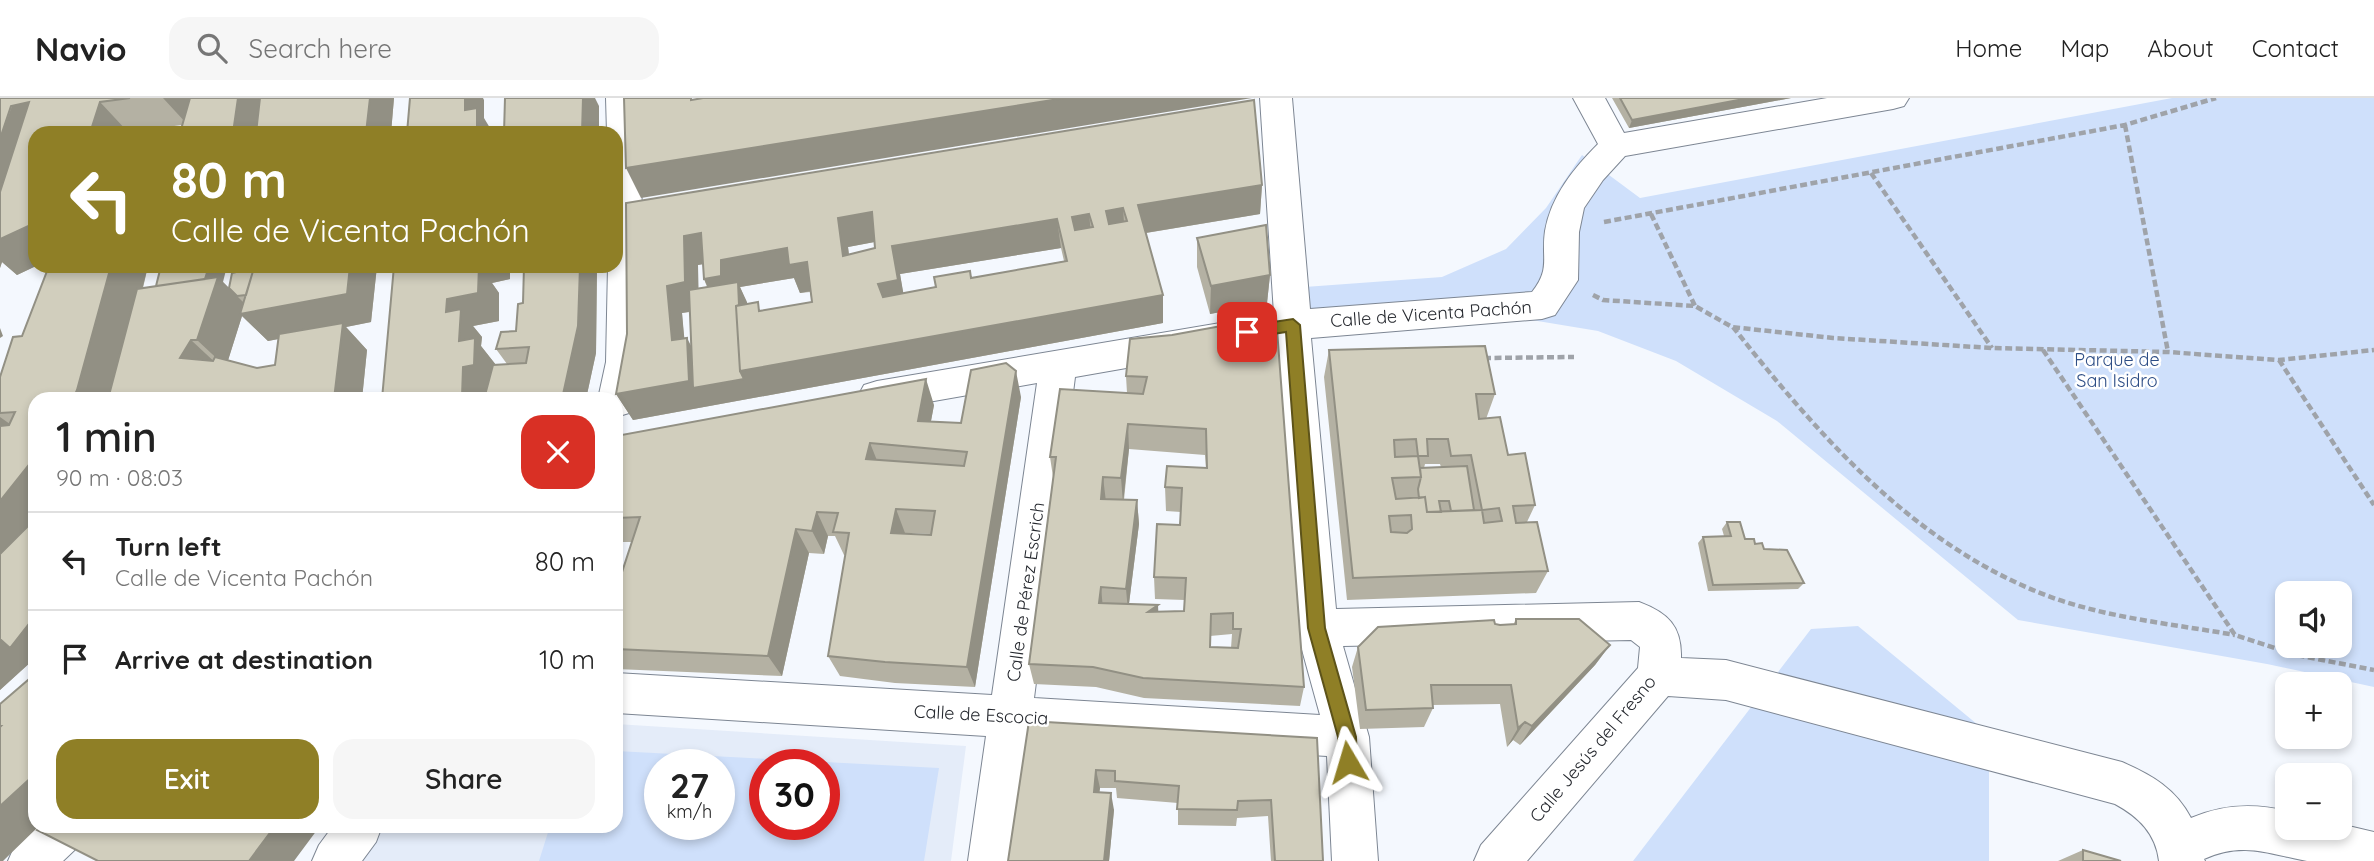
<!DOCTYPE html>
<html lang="en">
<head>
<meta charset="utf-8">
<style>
	:root { --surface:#fff; --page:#f6f6f6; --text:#222; --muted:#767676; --line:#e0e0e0; --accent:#8f7f26 }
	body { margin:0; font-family:Quicksand,sans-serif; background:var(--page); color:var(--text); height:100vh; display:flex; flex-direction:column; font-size:26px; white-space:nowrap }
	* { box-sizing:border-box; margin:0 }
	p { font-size:23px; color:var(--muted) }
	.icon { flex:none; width:38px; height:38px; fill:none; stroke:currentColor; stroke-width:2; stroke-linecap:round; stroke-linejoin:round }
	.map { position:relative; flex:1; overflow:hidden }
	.panel { position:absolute; left:28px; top:294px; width:595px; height:441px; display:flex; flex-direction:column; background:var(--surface); border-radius:21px; box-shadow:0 4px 10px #0003 }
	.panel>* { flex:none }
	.hud { position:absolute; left:28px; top:28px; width:595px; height:147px; border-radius:21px; box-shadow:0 4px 10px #0003; background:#8f7f26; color:#fff; overflow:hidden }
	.buttons { position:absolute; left:2275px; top:483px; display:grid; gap:14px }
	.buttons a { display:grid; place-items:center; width:77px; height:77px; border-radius:14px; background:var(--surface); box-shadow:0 4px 10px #0003; font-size:35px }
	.speed { position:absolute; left:644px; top:651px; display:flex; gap:14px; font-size:35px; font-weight:700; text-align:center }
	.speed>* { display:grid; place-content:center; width:91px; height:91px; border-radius:50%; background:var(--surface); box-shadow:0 4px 10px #0003; line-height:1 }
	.speed small { font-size:18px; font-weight:400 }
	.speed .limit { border:10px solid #d22; background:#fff; color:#111 }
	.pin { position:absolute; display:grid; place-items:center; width:60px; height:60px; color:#fff; margin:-30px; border-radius:14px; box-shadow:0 4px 10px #0006 }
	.me { position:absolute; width:77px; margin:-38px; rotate:353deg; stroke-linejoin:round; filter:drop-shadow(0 0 5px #0008) }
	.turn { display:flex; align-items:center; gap:24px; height:147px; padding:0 28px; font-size:32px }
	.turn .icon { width:91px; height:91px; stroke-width:2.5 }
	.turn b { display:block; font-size:49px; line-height:60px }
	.round { display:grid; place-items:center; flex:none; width:74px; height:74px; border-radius:21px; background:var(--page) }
	.head { display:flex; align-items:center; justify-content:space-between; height:119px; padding:0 28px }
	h1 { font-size:42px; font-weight:600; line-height:52px }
	.action { display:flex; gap:14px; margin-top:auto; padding:14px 28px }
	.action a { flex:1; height:80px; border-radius:21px; background:var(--accent); color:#fff; font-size:28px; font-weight:600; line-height:80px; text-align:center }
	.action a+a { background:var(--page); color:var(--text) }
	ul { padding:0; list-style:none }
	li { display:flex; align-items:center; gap:21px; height:98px; padding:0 28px; border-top:2px solid var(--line) }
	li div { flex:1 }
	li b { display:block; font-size:26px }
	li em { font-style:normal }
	header { display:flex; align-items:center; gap:42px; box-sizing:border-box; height:98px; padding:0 35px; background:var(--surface); border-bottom:2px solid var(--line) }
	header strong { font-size:33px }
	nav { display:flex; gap:38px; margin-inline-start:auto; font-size:24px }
	.search { width:490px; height:63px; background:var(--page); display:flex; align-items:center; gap:18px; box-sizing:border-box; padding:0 24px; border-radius:21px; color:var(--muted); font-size:26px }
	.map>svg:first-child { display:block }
	.built { fill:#e4ecf9; fill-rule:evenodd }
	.green { fill:#cfe0fb; fill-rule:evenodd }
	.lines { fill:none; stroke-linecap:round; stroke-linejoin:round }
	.minor-casing { stroke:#7d8693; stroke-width:2 }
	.path { stroke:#9fa3a9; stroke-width:4.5; stroke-dasharray:7 3.5; stroke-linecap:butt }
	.minor { fill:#fff; fill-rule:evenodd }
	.wall { fill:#b4b1a3; fill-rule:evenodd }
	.shaded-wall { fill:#929084 }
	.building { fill:#d1cebd; stroke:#929084; stroke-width:2; fill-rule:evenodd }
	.route { fill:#8f7f26; stroke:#5d5319; stroke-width:2 }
	.labels { text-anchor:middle; stroke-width:5; stroke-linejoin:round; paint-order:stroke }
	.street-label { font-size:18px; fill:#25282e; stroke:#fff }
	.park-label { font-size:18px; fill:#2e4e86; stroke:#fff }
</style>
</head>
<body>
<header>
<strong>Navio</strong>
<div class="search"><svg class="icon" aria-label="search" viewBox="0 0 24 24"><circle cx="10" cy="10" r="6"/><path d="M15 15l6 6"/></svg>Search here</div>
<nav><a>Home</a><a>Map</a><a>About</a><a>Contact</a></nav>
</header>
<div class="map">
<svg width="2374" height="763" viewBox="0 0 2374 763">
	<rect width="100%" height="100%" fill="#f4f8fe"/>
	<!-- built -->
	<path class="built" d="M 616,626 L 966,648 L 951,763 L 356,763 L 380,728 L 616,728 ZM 660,667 L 719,667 L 719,726 L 660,726 ZM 765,667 L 824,667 L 824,726 L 765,726 Z"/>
	<!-- green -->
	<path class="green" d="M 2172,0 L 2374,0 L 2374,589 L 2267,566 L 2018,522 L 1777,323 L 1676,263 L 1598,233 L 1520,220 L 1293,237 L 1291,190 L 1442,179 L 1506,151 L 1546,110 L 1582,57 L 1640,100 ZM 2287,495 L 2340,495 L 2340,548 L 2287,548 Z
		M 1858,528 L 1989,636 L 1989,763 L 1633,763 L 1811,531 Z
		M 616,653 L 939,670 L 924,763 L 539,763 L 550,728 L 616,728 ZM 660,667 L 719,667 L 719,726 L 660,726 ZM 765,667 L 824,667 L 824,726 L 765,726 Z"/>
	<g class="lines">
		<!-- minor casing -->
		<g class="minor-casing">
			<path id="minor" d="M 606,0 L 638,0 C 641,66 643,132 643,199 C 642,237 647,280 629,315 L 616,319 L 616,301 L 598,301 L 606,264 L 608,168 L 616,168 L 616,35 L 607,35 Z
				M 1260,0 L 1292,0 L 1310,211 L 1532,194 C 1551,170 1541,160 1545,133 C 1551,98 1574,70 1598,46 L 1573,0 L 1605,0 L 1624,35 L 1827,0 L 1909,0 L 1904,8 L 1893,11 L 1625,58 L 1603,82 L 1584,110 L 1579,134 L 1578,182 L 1555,217 L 1542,221 L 1311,240 L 1336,511 L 1639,504 C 1668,515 1682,528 1681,560 L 1726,562 L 2122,664 C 2152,677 2176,691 2191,720 C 2223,706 2254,705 2287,713 L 2287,730 L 2340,730 L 2340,726 L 2374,734 L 2374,763 C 2353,763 2328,763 2307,763 C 2269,756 2243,743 2204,761 L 2205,763 L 2159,763 C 2156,736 2139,719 2115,706 L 1726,602 L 1668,598 L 1527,763 L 1474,763 L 1481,747 L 1638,570 L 1640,549 L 1631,542 L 1343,548 L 1369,639 L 1378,763 L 1332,763 L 1327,658 L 1029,640 L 1014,763 L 968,763 L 986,638 L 616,615 L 616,575 L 992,597 L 1037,285 L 877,313 L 864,309 L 858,298 L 864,287 L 877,283 L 1274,216 ZM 1275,244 L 1296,530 L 1320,617 L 1034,600 L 1075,279 Z
				M 35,728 L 89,728 L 83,744 L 63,763 L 8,763 L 15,747 Z
				M 333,728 L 382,728 L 376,744 L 362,763 L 312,763 L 319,747 Z"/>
		</g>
		<!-- path -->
		<path class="path" d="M 2125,27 L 2168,254
			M 1871,75 L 1992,250
			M 1651,116 L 1695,208
			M 1604,124 L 2125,27 L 2216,0
			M 1593,197 L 1603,202 L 1695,208 L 1732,229 L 1833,240 L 1992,250 L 2168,254 L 2279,262 L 2374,252
			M 1733,229 C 1819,338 1915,448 2048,498 C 2107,520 2173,526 2235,537
			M 2043,252 L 2235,537 L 2296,557 L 2374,572
			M 1484,260 L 1574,259
			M 2279,262 L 2374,407"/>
		<!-- minor -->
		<use href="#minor" class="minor"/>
	</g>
	<!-- wall -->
	<path class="wall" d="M 0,0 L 394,0 L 391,35 L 180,35 L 182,27 L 128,34 L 128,35 L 35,35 L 35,168 L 36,168 L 17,177 L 2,164 L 0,170 Z
		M 1612,0 L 1791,0 L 1629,30 Z
		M 1262,87 L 1260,116 L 1146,135 L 1163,225 L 633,322 L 616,296 L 627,236 L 626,105 ZM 874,144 L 875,150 L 849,156 L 848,149 ZM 1061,150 L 1064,163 L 972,180 L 936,189 L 903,195 L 900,176 ZM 703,166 L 704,181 L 707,189 L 698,190 L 698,167 ZM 794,180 L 800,195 L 810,194 L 812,204 L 762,213 L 747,206 L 740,189 ZM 690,214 L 691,249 L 684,241 L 682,215 Z
		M 1197,140 L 1270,177 L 1267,205 L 1210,216 L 1197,169 Z
		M 49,168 L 148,168 L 143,190 L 223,184 L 229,190 L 240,173 L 236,168 L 377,168 L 371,224 L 346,229 L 367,252 L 362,301 L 35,301 L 33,562 L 0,592 L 0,279 L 22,238 ZM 242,218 L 268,243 L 278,241 L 275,267 L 257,270 L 228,262 Z
		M 394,168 L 510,168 L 510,181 L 492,185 L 499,195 L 499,223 L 473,228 L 482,239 L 481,248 L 496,267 L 507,266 L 496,251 L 516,233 L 523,205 L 524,176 L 519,168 L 597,168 L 596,255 L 586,301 L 382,301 Z
		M 1172,237 L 1304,589 L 1300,608 L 1144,600 L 1096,589 L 1034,586 L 1029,566 L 1053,379 L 1050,359 L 1127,295 L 1126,278 ZM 1129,351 L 1205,357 L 1206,370 L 1165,389 L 1166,413 L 1181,414 L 1180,427 L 1154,479 L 1155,501 L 1185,502 L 1184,513 L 1158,513 L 1129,506 L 1139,426 L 1137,402 L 1124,402 ZM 1232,536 L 1231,550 L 1210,549 L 1210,538 Z
		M 1329,252 L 1495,296 L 1486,321 L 1535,407 L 1527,424 L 1548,473 L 1536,495 L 1347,502 L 1324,279 ZM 1425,366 L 1440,366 L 1441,369 L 1424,370 Z
		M 1021,299 L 975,589 L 895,585 L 840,578 L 828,558 L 845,457 L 844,457 L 835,438 L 828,438 L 824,456 L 809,455 L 782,578 L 616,571 L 616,473 L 622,474 L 632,444 L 616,444 L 616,338 L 934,307 L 931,323 L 961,325 ZM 905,435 L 931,436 L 931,437 L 905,436 Z
		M 1727,424 L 1745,441 L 1764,451 L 1804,485 L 1798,491 L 1708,493 L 1698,445 L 1703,439 L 1724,438 L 1722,431 Z
		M 1516,521 L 1610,547 L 1595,567 L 1520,647 L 1513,642 L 1507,649 L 1500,606 L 1432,607 L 1433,610 L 1424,629 L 1360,631 L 1352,569 L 1358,549 L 1495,526 L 1513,527 Z
		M 1029,623 L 1317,640 L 1323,763 L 1271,763 L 1268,718 L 1237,720 L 1236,728 L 1178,727 L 1178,705 L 1117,700 L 1116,690 L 1100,690 L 1099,695 L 1114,712 L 1109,763 L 1008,763 Z
		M 2083,752 L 2121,763 L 2058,763 Z"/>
	<!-- shaded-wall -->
	<path class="shaded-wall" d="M 15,0 L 64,0 L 35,125 L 35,168 L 36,168 L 17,177 L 2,164 L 0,170 L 0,41 Z
		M 163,0 L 195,0 L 187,26 Z
		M 238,0 L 273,0 L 262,35 L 233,35 Z
		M 370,0 L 394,0 L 391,35 L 366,35 Z
		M 465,0 L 483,0 L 484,2 L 484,20 L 493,35 L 465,35 Z
		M 583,0 L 595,0 L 599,8 L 599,35 L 582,35 Z
		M 1065,0 L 1252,0 L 641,100 L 626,70 Z
		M 1749,0 L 1791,0 L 1629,30 L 1632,22 Z
		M 100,4 L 128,34 L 128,35 L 90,35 Z
		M 1262,87 L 1260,116 L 1139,136 L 1138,107 Z
		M 1123,110 L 1125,139 L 1108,142 L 1106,113 Z
		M 872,114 L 880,143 L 848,149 L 852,186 L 843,158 L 838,120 Z
		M 1089,116 L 1092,144 L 1075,147 L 1072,119 Z
		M 1057,121 L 1061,150 L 900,176 L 906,210 L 887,214 L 878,186 L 892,148 Z
		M 701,135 L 715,164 L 698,167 L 699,212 L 682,215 L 687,269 L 672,242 L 667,188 L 684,138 Z
		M 787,150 L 807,164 L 817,192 L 800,195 L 794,180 L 740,189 L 747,204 L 751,271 L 1163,197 L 1163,225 L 633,322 L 616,296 L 687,240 L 701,267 L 740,273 L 717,209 L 704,181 L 721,162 Z
		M 111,168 L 148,168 L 115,301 L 73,301 Z
		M 209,168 L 227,168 L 223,184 L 246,207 L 350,168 L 377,168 L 371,224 L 346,229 L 367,252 L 362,301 L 334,301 L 342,229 L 268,243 L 242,218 L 226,269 L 197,242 L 167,218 Z
		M 236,168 L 301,168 L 248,181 Z
		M 461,168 L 510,168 L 510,181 L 492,185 L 499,195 L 499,223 L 473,228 L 482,239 L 481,248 L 496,267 L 495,294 L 485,296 L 484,301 L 453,301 L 459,243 L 446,214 L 447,201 Z
		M 519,168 L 538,168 L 526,179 Z
		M 580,168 L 597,168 L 596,255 L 586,301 L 562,301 Z
		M 1270,177 L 1267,205 L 1210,216 L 1211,188 Z
		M 0,230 L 3,238 L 0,240 Z
		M 191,242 L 220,269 L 180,260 Z
		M 1016,273 L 1021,299 L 975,589 L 967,569 Z
		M 926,281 L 934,307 L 926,349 L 918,323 Z
		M 0,319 L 31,341 L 0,336 Z
		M 1128,326 L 1129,351 L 1123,405 L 1121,380 Z
		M 870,345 L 880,370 L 866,361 Z
		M 35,359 L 35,430 L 0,475 L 0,403 Z
		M 1103,379 L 1106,404 L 1101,401 Z
		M 1137,402 L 1139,426 L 1128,513 L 1126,491 Z
		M 896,411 L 905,435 L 901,458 L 891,435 Z
		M 817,414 L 828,438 L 824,456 L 812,433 Z
		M 796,431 L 809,455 L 782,578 L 768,558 Z
		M 1101,489 L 1103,511 L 1099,505 Z
		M 1158,507 L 1159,529 L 1148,514 Z
		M 35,518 L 35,563 L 33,562 L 0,592 L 0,539 Z
		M 1610,547 L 1595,567 L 1520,647 L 1532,628 Z
		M 1525,624 L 1513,642 L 1507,649 L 1518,630 Z
		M 1096,672 L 1100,690 L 1097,711 L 1094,694 Z
		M 35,676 L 35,728 L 39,728 L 3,763 L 0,763 L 0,708 Z
		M 1111,695 L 1114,712 L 1109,763 L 1104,763 Z
		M 275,728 L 320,728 L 294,763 L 249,763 Z"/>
	<!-- building -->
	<path class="building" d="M 0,0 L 130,0 L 100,4 L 90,35 L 35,35 L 35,125 L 0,141 L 0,94 L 29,4 L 11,8 L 0,41 Z
		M 190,0 L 238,0 L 233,35 L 180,35 Z
		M 260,0 L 370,0 L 366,35 L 256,35 Z
		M 410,0 L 465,0 L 465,12 L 477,10 L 477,30 L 465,32 L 465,35 L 407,35 Z
		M 505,0 L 583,0 L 582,35 L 504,35 Z
		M 624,0 L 691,0 L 691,2 L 703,0 L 1065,0 L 626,70 Z
		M 1620,0 L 1749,0 L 1632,22 Z
		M 1254,2 L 1262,87 L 1138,107 L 1163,197 L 740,273 L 736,208 L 758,204 L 759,213 L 812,204 L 807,164 L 789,167 L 787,150 L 721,162 L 721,178 L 704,181 L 701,135 L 684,138 L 685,184 L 667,188 L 672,242 L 687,240 L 689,283 L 616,296 L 627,236 L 626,105 ZM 1123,110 L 1127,123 L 1109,126 L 1106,113 ZM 872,114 L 875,150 L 843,158 L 838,120 ZM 1089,116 L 1093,129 L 1075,132 L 1072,119 ZM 1057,121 L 1067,163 L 971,180 L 970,173 L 934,179 L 936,189 L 883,199 L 878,186 L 898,182 L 892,148 Z
		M 1266,127 L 1270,177 L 1211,188 L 1197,140 Z
		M 49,168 L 111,168 L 77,292 L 73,301 L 35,301 L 35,359 L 0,403 L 0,328 L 9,327 L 15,314 L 0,315 L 0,279 L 13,239 L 22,238 Z
		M 161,168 L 209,168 L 205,181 L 156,188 Z
		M 262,168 L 276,168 L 253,173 L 246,197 L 237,198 L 229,190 L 232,175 Z
		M 279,168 L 350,168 L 347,196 L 240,216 L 253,173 Z
		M 394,168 L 461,168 L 461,170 L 479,168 L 478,195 L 447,201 L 446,214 L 461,211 L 459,243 L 475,240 L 474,267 L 463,269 L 462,299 L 453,301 L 382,301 Z
		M 524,168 L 580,168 L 578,228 L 562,301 L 484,301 L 493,267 L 526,265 L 529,249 L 496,251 L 501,234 L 516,233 L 518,206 L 523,205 Z
		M 218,179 L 197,242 L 191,242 L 180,260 L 213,263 L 215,259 L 257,270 L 275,267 L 279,236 L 343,225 L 334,301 L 108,301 L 137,191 Z
		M 738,184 L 739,207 L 736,208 L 740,273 L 744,281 L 693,290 L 689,192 Z
		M 1276,218 L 1304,589 L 1143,580 L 1093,569 L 1029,566 L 1056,359 L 1050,359 L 1060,291 L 1143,296 L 1147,279 L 1126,278 L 1130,241 L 1172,237 ZM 1128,326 L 1206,331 L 1207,370 L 1167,368 L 1165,389 L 1182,390 L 1180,427 L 1157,426 L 1154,479 L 1186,480 L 1184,513 L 1148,514 L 1158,507 L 1099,505 L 1101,489 L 1126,491 L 1137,402 L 1101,401 L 1103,379 L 1121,380 ZM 1233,515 L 1233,531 L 1241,531 L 1238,550 L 1210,549 L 1211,516 Z
		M 1485,248 L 1495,296 L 1476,296 L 1479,321 L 1500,319 L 1508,357 L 1525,355 L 1535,407 L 1513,408 L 1516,425 L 1537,424 L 1548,473 L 1353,480 L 1329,252 ZM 1416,341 L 1418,358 L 1395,359 L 1394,342 ZM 1427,341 L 1448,341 L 1451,358 L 1471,357 L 1482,412 L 1427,414 L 1425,399 L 1396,401 L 1392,380 L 1421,379 L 1418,358 L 1428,358 ZM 1499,410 L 1502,423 L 1484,425 L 1482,412 ZM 1411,417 L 1412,431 L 1407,435 L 1391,434 L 1389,418 Z
		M 1006,265 L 1016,273 L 967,569 L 885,564 L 828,558 L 849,435 L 833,434 L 838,415 L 817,414 L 812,433 L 796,431 L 768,558 L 616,551 L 616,473 L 622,474 L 640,419 L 616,420 L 616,338 L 926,281 L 918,323 L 961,325 L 971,272 ZM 870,345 L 967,354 L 964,368 L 866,361 ZM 896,411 L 935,413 L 931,437 L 891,435 Z
		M 1467,368 L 1474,412 L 1451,413 L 1449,403 L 1439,403 L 1441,414 L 1427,414 L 1425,399 L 1419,400 L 1418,391 L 1421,379 L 1420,370 Z
		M 35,418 L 35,518 L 10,550 L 0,541 L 0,456 L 27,429 Z
		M 1727,424 L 1740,424 L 1745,441 L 1754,441 L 1755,446 L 1762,445 L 1764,451 L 1787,452 L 1804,485 L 1713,487 L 1703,439 L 1731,438 Z
		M 1516,521 L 1579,521 L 1610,547 L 1532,628 L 1525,624 L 1518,630 L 1511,587 L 1431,587 L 1433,610 L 1366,612 L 1358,549 L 1378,529 L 1494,522 L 1495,526 L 1500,527 L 1516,526 Z
		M 35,576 L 35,676 L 0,708 L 0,629 L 1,628 L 0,628 L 0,606 Z
		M 1029,623 L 1317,640 L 1323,763 L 1275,763 L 1271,702 L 1238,703 L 1237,712 L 1177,711 L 1179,688 L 1115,683 L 1115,673 L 1096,672 L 1094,694 L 1111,695 L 1104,763 L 1008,763 Z
		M 41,728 L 275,728 L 249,763 L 98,763 L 37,732 Z
		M 2083,752 L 2121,763 L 2083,763 Z"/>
	<!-- route -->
	<path class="route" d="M 1293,221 L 1300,227 L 1325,530 L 1356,639 L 1357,664 L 1355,670 L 1348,673 L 1342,670 L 1338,639 L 1308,530 L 1286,234 L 1247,240 L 1239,234 L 1247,228 Z"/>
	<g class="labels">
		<!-- street labels -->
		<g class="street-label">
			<text transform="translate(1431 216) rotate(-4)" y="6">Calle de Vicenta Pachón</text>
			<text transform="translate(1026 494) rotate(-82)" y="6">Calle de Pérez Escrich</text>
			<text transform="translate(981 617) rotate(3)" y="6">Calle de Escocia</text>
			<text transform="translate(1593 651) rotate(-50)" y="6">Calle Jesús del Fresno</text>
		</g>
		<!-- park labels -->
		<g class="park-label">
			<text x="2117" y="268">Parque de<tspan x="2117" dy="21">San Isidro</tspan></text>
		</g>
	</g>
</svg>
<div class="buttons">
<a><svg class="icon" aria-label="sound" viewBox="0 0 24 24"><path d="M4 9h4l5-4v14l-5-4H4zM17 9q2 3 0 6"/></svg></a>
<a>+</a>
<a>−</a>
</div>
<div class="speed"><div>27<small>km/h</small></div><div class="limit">30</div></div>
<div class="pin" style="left:1247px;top:234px;background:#d93025"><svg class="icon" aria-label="arrive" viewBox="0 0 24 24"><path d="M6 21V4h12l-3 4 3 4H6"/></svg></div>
<svg class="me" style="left:1348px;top:664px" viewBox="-20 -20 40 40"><path d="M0-17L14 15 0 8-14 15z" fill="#8f7f26" stroke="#fff" stroke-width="4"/></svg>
<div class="hud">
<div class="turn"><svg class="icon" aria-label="left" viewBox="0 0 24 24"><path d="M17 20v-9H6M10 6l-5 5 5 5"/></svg><div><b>80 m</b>Calle de Vicenta Pachón</div></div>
</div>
<section class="panel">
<div class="head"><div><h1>1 min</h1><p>90 m · 08:03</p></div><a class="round" style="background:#d93025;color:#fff"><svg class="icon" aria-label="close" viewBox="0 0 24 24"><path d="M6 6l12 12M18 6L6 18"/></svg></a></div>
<ul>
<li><svg class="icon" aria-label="left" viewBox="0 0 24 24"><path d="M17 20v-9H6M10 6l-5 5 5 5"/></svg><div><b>Turn left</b><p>Calle de Vicenta Pachón</p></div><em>80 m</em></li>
<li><svg class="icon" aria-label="arrive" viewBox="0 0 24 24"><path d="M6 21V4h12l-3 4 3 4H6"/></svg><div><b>Arrive at destination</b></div><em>10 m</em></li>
</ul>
<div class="action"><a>Exit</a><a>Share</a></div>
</section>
</div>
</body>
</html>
